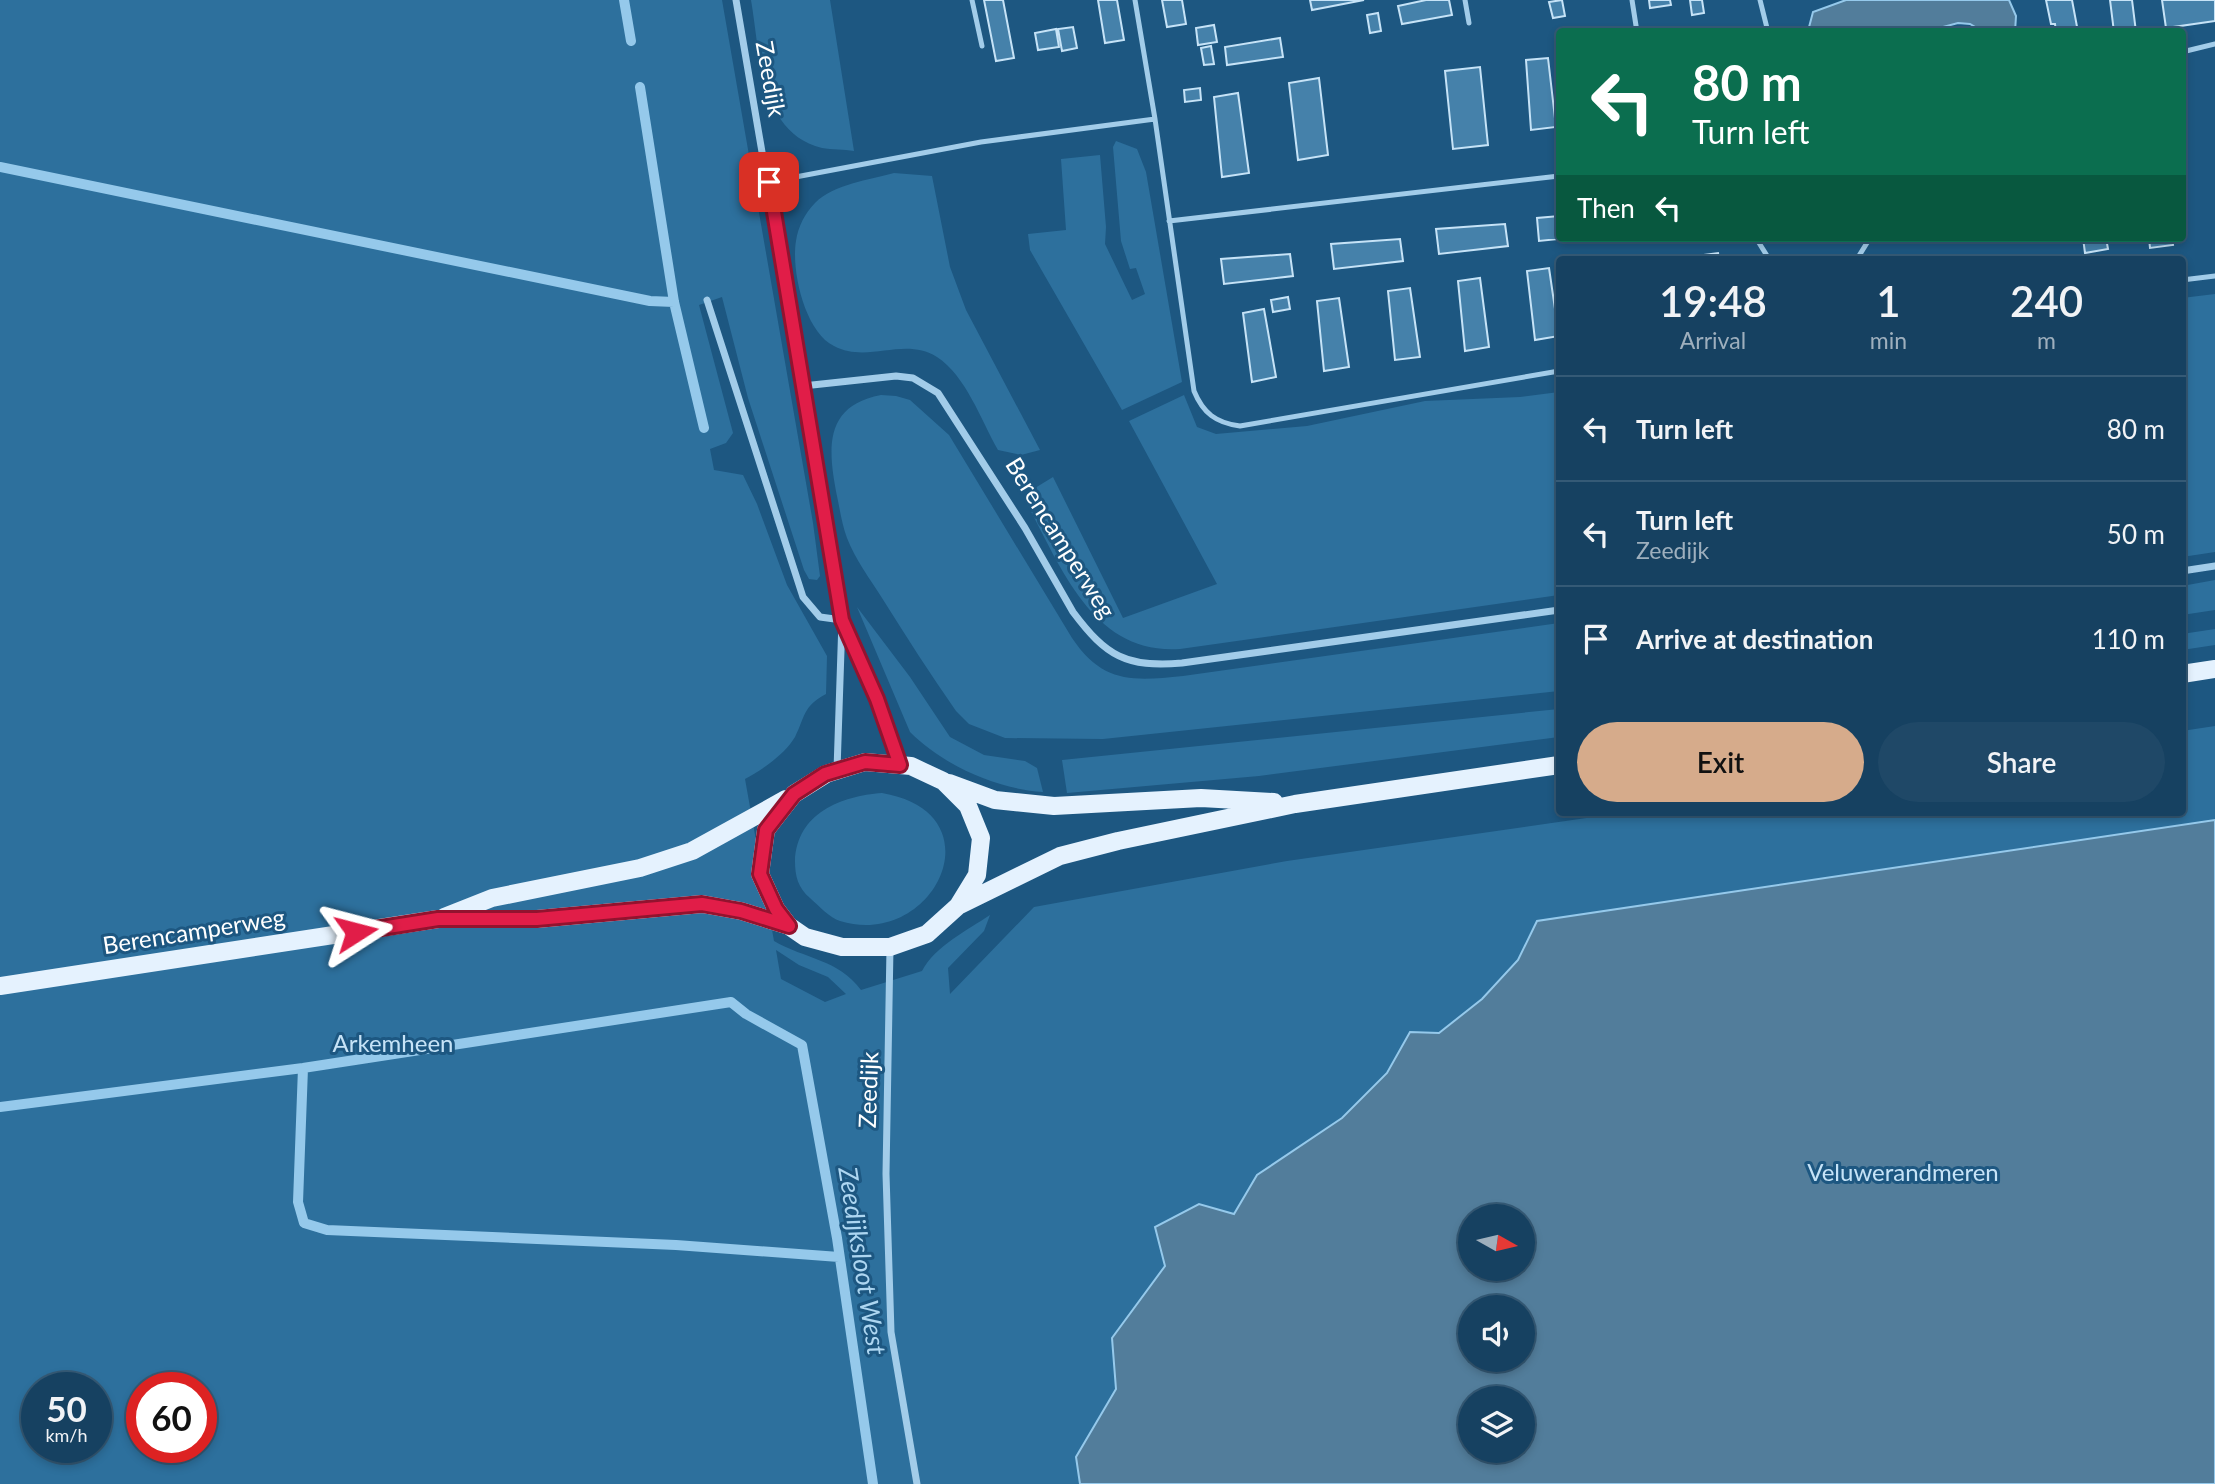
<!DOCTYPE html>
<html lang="en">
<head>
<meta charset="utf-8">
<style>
	:root { --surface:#164161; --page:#1f4867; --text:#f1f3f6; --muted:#9eafbd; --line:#355a76; --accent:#d6ab8b }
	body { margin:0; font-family:Lato,sans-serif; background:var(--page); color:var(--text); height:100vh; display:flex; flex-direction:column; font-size:26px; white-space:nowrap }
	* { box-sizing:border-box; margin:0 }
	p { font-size:23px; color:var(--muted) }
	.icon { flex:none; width:38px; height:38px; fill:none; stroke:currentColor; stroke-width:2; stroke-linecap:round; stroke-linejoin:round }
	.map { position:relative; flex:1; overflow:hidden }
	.drawer { position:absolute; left:1556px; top:256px; width:630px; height:560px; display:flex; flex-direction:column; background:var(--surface); border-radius:7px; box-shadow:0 4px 10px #0003,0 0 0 2px var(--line) }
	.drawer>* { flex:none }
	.guide { position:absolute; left:1556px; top:28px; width:630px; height:214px; border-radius:7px; box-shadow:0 4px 10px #0003,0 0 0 2px var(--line); background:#0b6e4f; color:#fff; overflow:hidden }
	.needle { width:46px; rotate:98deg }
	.buttons { position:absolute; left:1458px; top:1204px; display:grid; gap:14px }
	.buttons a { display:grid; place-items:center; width:77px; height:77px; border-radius:50%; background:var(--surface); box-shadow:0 4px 10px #0003,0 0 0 2px var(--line); font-size:35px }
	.speed { position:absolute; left:21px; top:1372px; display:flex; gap:14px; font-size:35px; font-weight:700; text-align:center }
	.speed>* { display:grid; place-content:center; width:91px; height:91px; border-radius:50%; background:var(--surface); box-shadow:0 4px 10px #0003,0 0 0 2px var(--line); line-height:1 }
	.speed small { font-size:18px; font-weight:400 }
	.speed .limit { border:10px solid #d22; background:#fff; color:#111 }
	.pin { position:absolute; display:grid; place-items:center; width:60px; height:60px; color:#fff; margin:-30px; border-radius:14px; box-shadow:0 4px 10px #0006 }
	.me { position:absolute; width:77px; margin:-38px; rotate:81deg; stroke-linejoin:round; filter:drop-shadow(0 0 5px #0008) }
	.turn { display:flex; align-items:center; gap:24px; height:147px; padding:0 21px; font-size:32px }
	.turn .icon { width:91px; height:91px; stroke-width:2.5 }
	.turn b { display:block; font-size:49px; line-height:60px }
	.then { display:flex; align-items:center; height:66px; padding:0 21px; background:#0003; gap:14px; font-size:26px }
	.eta { display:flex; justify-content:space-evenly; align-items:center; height:119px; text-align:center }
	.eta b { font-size:42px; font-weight:600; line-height:49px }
	.action { display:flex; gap:14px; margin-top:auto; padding:14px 21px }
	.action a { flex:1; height:80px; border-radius:42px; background:var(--accent); color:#111; font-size:28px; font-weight:600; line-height:80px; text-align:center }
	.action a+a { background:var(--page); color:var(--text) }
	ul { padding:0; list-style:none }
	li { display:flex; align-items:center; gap:21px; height:105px; padding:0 21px; border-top:2px solid var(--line) }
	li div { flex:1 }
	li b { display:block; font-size:26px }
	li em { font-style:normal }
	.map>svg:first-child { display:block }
	.green { fill:#2d709d; fill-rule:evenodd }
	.water { fill:#527d9b; stroke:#95c9eb; stroke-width:2; fill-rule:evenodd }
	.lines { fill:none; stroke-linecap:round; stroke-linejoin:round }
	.stream { stroke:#95c9eb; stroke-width:10 }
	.building { fill:#4581aa; stroke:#c6e3f7; stroke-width:2 }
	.lane { stroke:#a2cce9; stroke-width:5 }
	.street { stroke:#a2cce9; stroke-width:7 }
	.primary { stroke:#e5f2fe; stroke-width:18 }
	.route-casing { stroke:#92132f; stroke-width:18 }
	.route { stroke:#e11d48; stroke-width:12 }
	.labels { text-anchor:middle; stroke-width:6; stroke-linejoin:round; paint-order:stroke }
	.street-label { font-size:24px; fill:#fff; stroke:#1d5781 }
	.park-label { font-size:24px; fill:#c6e3f7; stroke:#1d5781 }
	.water-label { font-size:26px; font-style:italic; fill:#add6f1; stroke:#1d5781 }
</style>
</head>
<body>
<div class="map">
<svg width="2215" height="1484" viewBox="0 0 2215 1484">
	<rect width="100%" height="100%" fill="#1d5781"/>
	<!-- green -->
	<path class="green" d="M 0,0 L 722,0 L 813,523 L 820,576 L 817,580 L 809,579 L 804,570 L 748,398 L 722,297 L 699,305 L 733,433 L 726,443 L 710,449 L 714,470 L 743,475 L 757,504 L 787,585 L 827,656 L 826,694 C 803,706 805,717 795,737 C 785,754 762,770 745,779 L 774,941 C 805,959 838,959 861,990 L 922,971 C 935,946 968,930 990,915 L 984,931 L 948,968 L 950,994 L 1034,907 L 1287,861 L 1628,812 L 2182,812 L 2182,731 L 2215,726 L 2215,1484 L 0,1484 ZM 776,950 L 799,965 L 828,977 L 846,994 L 825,1002 L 781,979 ZM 1470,1216 L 1522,1216 L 1522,1269 L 1470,1269 ZM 1470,1307 L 1522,1307 L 1522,1360 L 1470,1360 ZM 37,1388 L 96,1388 L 96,1447 L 37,1447 ZM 142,1388 L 201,1388 L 201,1447 L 142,1447 ZM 1470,1398 L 1522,1398 L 1522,1451 L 1470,1451 Z
		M 751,0 L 830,0 L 854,151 C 844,149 832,150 822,148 C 759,133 760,51 751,0 Z
		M 1116,141 L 1137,149 L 1146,172 L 1182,382 L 1122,410 L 1030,250 L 1028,234 L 1066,230 L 1061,159 L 1100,155 L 1106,227 L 1105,244 L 1132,300 L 1145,294 L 1136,268 L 1130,269 L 1121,241 L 1113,147 Z
		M 894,173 L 932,176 L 950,267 L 966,310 L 1040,450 L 1021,455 L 998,450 C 981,420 966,376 937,357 C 904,336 868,364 834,346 C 805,332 791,271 796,241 C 798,227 805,213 815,203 C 834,184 869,180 894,173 Z
		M 2215,294 L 2215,552 L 2182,557 L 2182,381 L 2186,381 L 2182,380 L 2182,298 Z
		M 1559,392 L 1559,595 L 1180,649 C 1093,655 1061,567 1027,504 L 1035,488 L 1053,477 L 1123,618 L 1217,584 L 1129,421 L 1184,395 L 1197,427 L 1216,434 L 1307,426 L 1425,401 L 1520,397 Z
		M 881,395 L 896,396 L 910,400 L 949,435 L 1072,638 C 1103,684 1133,681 1183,676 L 1559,623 L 1559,691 L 1103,739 L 1005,738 L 969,724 L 956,711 C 930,674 906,636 882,598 C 870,579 855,559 847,538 C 842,525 840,510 837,496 C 828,450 823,406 881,395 Z
		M 2215,580 L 2215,610 L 2182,615 L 2182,586 Z
		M 857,607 L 910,677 L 950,737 L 984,755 L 1025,761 L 1037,768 L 1043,792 C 996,789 943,765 910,732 Z
		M 2215,629 L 2215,645 L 2182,650 L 2182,634 Z
		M 1559,709 L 1559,737 L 1259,776 L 1067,793 L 1062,760 Z
		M 882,793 C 1000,813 934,950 840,921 C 830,918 819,906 810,898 C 798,888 795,876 795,861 C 797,813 841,796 882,793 Z"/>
	<!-- water -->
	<path class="water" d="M 1846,0 L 2009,0 L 2016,16 L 2015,32 L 1982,31 L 1970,24 L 1958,23 L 1928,31 L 1808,31 L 1813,12 Z
		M 2215,820 L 2215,1484 L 1080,1484 L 1076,1457 L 1116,1389 L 1112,1338 L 1165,1266 L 1155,1227 L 1199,1204 L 1234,1214 L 1257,1175 L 1342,1118 L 1387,1073 L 1410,1032 L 1439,1033 L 1482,999 L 1518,960 L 1537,921 ZM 1470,1216 L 1522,1216 L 1522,1269 L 1470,1269 ZM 1470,1307 L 1522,1307 L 1522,1360 L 1470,1360 ZM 1470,1398 L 1522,1398 L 1522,1451 L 1470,1451 Z"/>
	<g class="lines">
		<!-- stream -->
		<path class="stream" d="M 624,0 L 631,41
			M 640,87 L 674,302 L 704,428
			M 0,167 L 650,301 L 674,302
			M 303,1068 L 298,1202 L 304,1223 L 327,1230 L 676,1245 L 839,1257
			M 0,1107 L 303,1068 L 731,1002 L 746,1014 L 802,1045 L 837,1238 L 873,1484"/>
	</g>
	<!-- building -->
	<path class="building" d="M 984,0 L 1003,0 L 1014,58 L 996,61 Z
		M 1098,0 L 1117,0 L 1124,40 L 1105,43 Z
		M 1162,0 L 1182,0 L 1186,24 L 1167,27 Z
		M 1310,0 L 1364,0 L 1312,10 Z
		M 1426,0 L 1449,0 L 1452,15 L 1402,24 L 1398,6 Z
		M 1562,0 L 1565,16 L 1553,18 L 1549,2 Z
		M 1649,0 L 1670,0 L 1671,5 L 1650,8 Z
		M 1690,0 L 1702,0 L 1704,13 L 1692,15 Z
		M 2046,0 L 2072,0 L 2078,32 L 2056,32 L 2055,24 L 2051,24 Z
		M 2110,0 L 2132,0 L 2136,32 L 2114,32 Z
		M 2162,0 L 2215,0 L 2215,21 L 2166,28 Z
		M 1378,13 L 1381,31 L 1370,33 L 1367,15 Z
		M 1214,25 L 1217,42 L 1198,45 L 1196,28 Z
		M 1073,27 L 1077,48 L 1062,51 L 1058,29 Z
		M 1056,29 L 1059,47 L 1038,50 L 1035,33 Z
		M 1280,38 L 1283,57 L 1227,65 L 1225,47 Z
		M 1211,46 L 1214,64 L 1204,65 L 1201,48 Z
		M 1548,58 L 1556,127 L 1531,130 L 1526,60 Z
		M 1480,67 L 1488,145 L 1453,149 L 1445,71 Z
		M 1319,78 L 1328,155 L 1298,160 L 1289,83 Z
		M 1200,88 L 1201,100 L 1185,102 L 1184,90 Z
		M 1238,93 L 1249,173 L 1222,177 L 1214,97 Z
		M 1559,216 L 1559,238 L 1568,238 L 1539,241 L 1537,218 Z
		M 1505,224 L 1508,246 L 1439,254 L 1436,229 Z
		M 2083,238 L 2106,238 L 2108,249 L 2085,253 Z
		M 2149,238 L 2172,238 L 2173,245 L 2150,248 Z
		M 1400,239 L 1403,261 L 1334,269 L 1331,244 Z
		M 1718,253 L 1719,259 L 1673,259 Z
		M 1290,254 L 1293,276 L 1224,284 L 1221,259 Z
		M 1549,268 L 1559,336 L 1535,340 L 1527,271 Z
		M 1480,278 L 1489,347 L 1465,351 L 1458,281 Z
		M 1410,288 L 1420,357 L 1395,360 L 1388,291 Z
		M 1288,297 L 1290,309 L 1273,312 L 1271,300 Z
		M 1339,298 L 1349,367 L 1324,371 L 1317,301 Z
		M 1264,309 L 1276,377 L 1252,382 L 1243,313 Z"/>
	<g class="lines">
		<!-- lane -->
		<path class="lane" d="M 972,0 L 982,46
			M 1135,0 L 1155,119
			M 1465,0 L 1469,23
			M 1632,0 L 1637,32
			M 1760,0 L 1768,32
			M 2182,52 L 2215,44
			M 769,182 L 981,142 L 1155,119 L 1194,391 C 1203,413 1216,423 1240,426 L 1559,371
			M 1169,221 L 1559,176
			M 1756,238 L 1769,259
			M 1861,256 L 1872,259
			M 1857,259 L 1870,238
			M 2182,280 L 2215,276"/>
		<!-- street -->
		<path class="street" d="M 736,0 L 842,620 L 837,770
			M 707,300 L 803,597 L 820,617 L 842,620
			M 803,386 L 896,376 L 913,378 L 938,393 L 1025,528 L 1073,612 C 1106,656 1126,668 1182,663 L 1559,610
			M 2182,571 L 2215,566
			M 844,624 L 877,699 L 899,762
			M 890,948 L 886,1174 L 891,1332 L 917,1484"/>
		<!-- primary -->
		<path class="primary" d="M 2182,674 L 2215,669
			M 865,762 L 911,766 L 943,781 L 968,806 L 981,838 L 977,875 L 958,906 L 927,934 L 890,947 L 842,947 L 805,937 L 789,926 L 776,909 L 760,874 L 766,830 L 794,794 L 826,774 Z
			M 949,783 L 995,800 L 1054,806 L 1201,798 L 1274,802
			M 958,906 L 1060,856 L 1118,841 L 1295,804 L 1559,765
			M 444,917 L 492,898 L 640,868 L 692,851 L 786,799
			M 0,986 L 438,919 L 537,919 L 702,904 L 741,911 L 789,926"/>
	</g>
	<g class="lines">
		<!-- route casing -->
		<g class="route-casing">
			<path id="route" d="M 356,932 L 438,919 L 537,919 L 702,904 L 741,911 L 789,926 L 776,909 L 760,874 L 766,830 L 794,794 L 825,774 L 865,762 L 900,765 L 877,699 L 842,620 L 769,182"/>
		</g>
		<!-- route -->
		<use href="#route" class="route"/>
	</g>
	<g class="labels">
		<!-- street labels -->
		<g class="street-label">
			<text transform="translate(770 79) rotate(80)" y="8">Zeedijk</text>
			<text transform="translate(1060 538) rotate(58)" y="8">Berencamperweg</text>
			<text transform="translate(194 932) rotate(-9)" y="8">Berencamperweg</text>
			<text transform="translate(869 1090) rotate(-88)" y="8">Zeedijk</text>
		</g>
		<!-- park labels -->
		<g class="park-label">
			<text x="393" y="1052">Arkemheen</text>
			<text x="1903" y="1181">Veluwerandmeren</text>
		</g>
		<!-- water labels -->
		<g class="water-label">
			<text transform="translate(862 1261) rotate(81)" y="9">Zeedijksloot West</text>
		</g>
	</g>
</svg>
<div class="buttons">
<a><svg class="needle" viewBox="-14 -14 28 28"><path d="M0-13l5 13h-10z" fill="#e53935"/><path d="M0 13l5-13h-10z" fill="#9eafbd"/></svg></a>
<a><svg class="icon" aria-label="sound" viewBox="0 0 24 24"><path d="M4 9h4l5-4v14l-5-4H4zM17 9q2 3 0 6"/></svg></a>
<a><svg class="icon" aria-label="layers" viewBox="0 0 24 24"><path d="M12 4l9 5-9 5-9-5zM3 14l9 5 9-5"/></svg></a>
</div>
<div class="speed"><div>50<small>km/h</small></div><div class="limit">60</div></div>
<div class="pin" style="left:769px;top:182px;background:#d93025"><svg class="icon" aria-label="arrive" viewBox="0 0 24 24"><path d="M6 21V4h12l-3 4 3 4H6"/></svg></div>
<svg class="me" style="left:356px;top:932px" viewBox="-20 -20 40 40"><path d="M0-17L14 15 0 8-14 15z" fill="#e11d48" stroke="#fff" stroke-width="4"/></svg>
<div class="guide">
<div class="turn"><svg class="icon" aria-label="left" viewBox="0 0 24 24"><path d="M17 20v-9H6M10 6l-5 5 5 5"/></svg><div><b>80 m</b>Turn left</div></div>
<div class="then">Then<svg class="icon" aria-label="left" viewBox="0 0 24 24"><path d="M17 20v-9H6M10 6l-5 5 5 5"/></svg></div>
</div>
<section class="drawer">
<div class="eta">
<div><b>19:48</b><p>Arrival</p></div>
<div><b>1</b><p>min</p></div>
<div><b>240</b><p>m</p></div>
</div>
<ul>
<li><svg class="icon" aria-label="left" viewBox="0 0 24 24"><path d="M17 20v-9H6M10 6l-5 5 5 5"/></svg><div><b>Turn left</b></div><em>80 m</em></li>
<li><svg class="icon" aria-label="left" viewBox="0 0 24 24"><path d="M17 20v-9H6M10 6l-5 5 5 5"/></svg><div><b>Turn left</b><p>Zeedijk</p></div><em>50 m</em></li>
<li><svg class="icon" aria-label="arrive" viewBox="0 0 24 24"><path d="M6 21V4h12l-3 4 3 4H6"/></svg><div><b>Arrive at destination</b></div><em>110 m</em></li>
</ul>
<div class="action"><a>Exit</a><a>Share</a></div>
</section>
</div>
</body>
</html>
